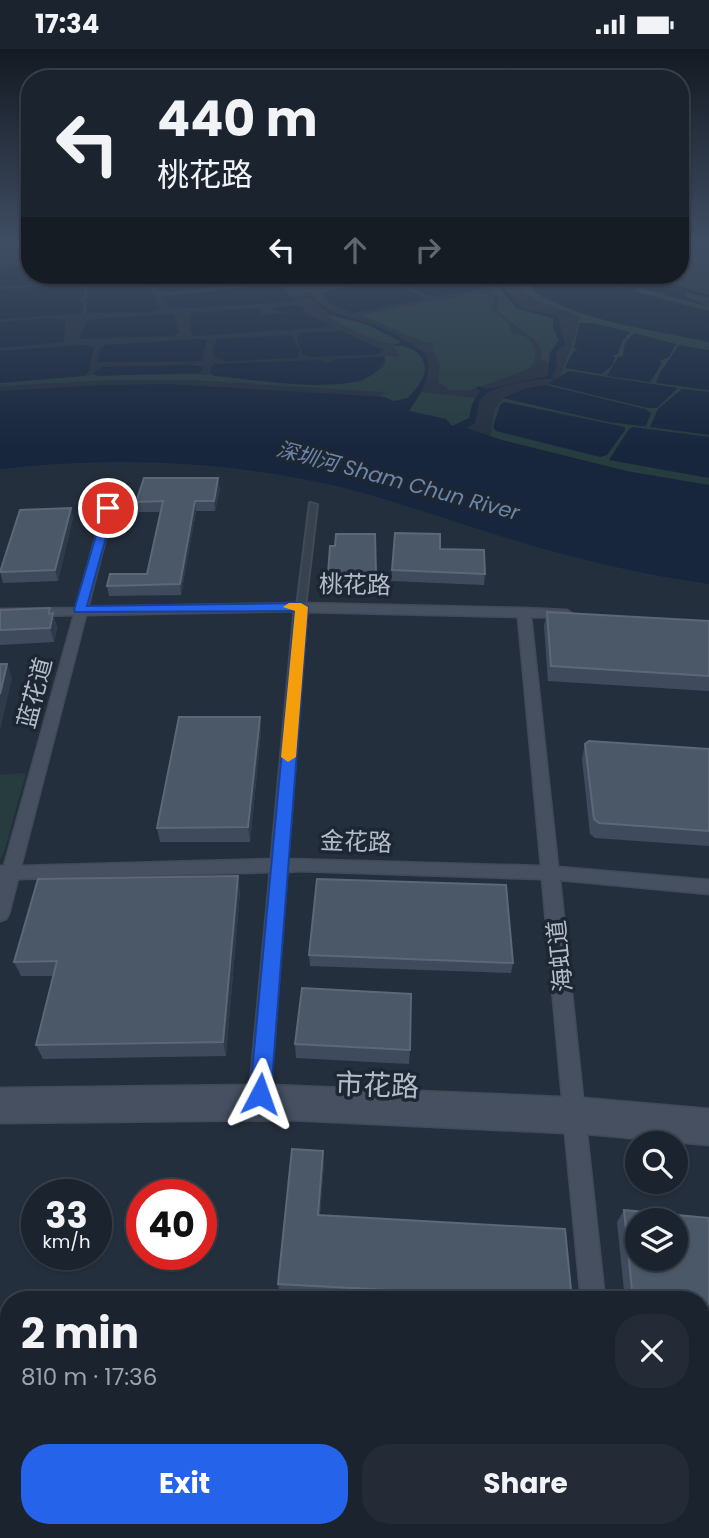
<!DOCTYPE html>
<html lang="en">
<head>
<meta charset="utf-8">
<style>
	:root { --surface:#1b232e; --page:#242b36; --text:#f1f3f6; --muted:#a0a4aa; --line:#39404a; --accent:#2563eb }
	body { margin:0; font-family:Poppins,"Noto Sans SC",sans-serif; background:var(--page); color:var(--text); height:100vh; display:flex; flex-direction:column; font-size:26px; white-space:nowrap }
	* { box-sizing:border-box; margin:0 }
	p { font-size:23px; color:var(--muted) }
	.icon { flex:none; width:38px; height:38px; fill:none; stroke:currentColor; stroke-width:2; stroke-linecap:round; stroke-linejoin:round }
	.map { position:relative; flex:1; overflow:hidden }
	.drawer { position:absolute; left:0px; top:1242px; width:710px; height:247px; display:flex; flex-direction:column; background:var(--surface); border-radius:28px 28px 0 0; box-shadow:0 2px 5px #0004,0 0 0 2px var(--line) }
	.drawer>* { flex:none }
	.hud { position:absolute; left:21px; top:21px; width:668px; height:214px; border-radius:28px; box-shadow:0 2px 5px #0004,0 0 0 2px var(--line); background:#1b232e; color:var(--text); overflow:hidden }
	.tools { position:absolute; left:625px; top:1082px; display:grid; gap:14px }
	.tools a { display:grid; place-items:center; width:63px; height:63px; border-radius:50%; background:var(--surface); box-shadow:0 2px 5px #0004,0 0 0 2px var(--line); font-size:35px }
	.speed { position:absolute; left:21px; top:1130px; display:flex; gap:14px; font-size:35px; font-weight:700; text-align:center }
	.speed>* { display:grid; place-content:center; width:91px; height:91px; border-radius:50%; background:var(--surface); box-shadow:0 2px 5px #0004,0 0 0 2px var(--line); line-height:1 }
	.speed small { font-size:18px; font-weight:400 }
	.speed .limit { border:10px solid #d22; background:#fff; color:#111 }
	.pin { position:absolute; display:grid; place-items:center; width:60px; height:60px; color:#fff; margin:-30px; border:4px solid #fff; border-radius:50%; box-shadow:0 2px 7px #0007 }
	.me { position:absolute; width:77px; margin:-38px; rotate:4deg; stroke-linejoin:round; filter:drop-shadow(0 0 5px #0008) }
	.turn { display:flex; align-items:center; gap:24px; height:147px; padding:0 21px; font-size:32px }
	.turn .icon { width:91px; height:91px; stroke-width:2.5 }
	.turn b { display:block; font-size:49px; line-height:60px }
	.lanes { display:flex; align-items:center; height:66px; padding:0 21px; background:#0003; justify-content:center; gap:35px; direction:ltr }
	.lanes .off { opacity:.35 }
	.round { display:grid; place-items:center; flex:none; width:74px; height:74px; border-radius:28px; background:var(--page) }
	.summary { display:flex; align-items:center; justify-content:space-between; height:119px; padding:0 21px }
	h1 { font-size:42px; font-weight:700; line-height:52px }
	.primary-button { display:flex; gap:14px; margin-top:auto; padding:14px 21px }
	.primary-button a { flex:1; height:80px; border-radius:28px; background:var(--accent); color:#fff; font-size:28px; font-weight:700; line-height:80px; text-align:center }
	.primary-button a+a { background:var(--page); color:var(--text) }
	.status { display:flex; justify-content:space-between; align-items:center; height:49px; padding:0 35px; background:var(--surface); direction:ltr }
	.status svg { height:19px; fill:currentColor }
	.map>svg:first-child { display:block }
	.green { fill:#263c3f }
	.water { fill:#17263c }
	.lines { fill:none; stroke-linecap:round; stroke-linejoin:round }
	.stream { stroke:#17263c; stroke-width:2 }
	.street-casing { stroke:#414a57; stroke-width:4 }
	.secondary-casing { stroke:#414a57; stroke-width:3 }
	.street { fill:#38414e; fill-rule:evenodd }
	.secondary { fill:#465061; fill-rule:evenodd }
	.wall { fill:#3f4b5c }
	.shaded-wall { fill:#2f3b4b }
	.building { fill:#4b5868; stroke:#5c6777; stroke-width:2; fill-rule:evenodd }
	.route { fill:#2563eb; stroke:#184099; stroke-width:2 }
	.slow { fill:#f59e0b }
	.labels { text-anchor:middle; stroke-width:7; stroke-linejoin:round; paint-order:stroke }
	.far-water-label { font-size:21px; font-style:italic; fill:#6d86a8; stroke:#1d2633 }
	.street-label { font-size:24px; fill:#b4bcc9; stroke:#1d2633 }
	.near-street-label { font-size:28px; fill:#b4bcc9; stroke:#1d2633 }
</style>
</head>
<body>
<div class="status"><b>17:34</b><svg viewBox="0 0 49 12"><path d="M0 12V9h3v3zM5 12V6h3v6zM10 12V3h3v9zM15 12V0h3v12zM26 1h20v11H26zM47 4h2v5h-2z"/></svg></div>
<div class="map">
<svg width="709" height="1489" viewBox="0 0 709 1489">
	<rect width="100%" height="100%" fill="#242f3e"/>
	<!-- green -->
	<path class="green" d="M 681,194 L 709,194 L 709,436 L 639,425 L 490,388 L 494,362 L 504,347 L 547,336 L 560,329 C 567,308 575,289 580,267 L 539,253 L 521,239 L 520,233 L 531,226 L 681,226 Z
		M 502,241 L 516,259 L 554,270 L 553,278 L 559,291 L 550,304 L 549,314 L 541,310 L 542,302 L 538,294 L 496,261 L 499,250 L 490,242 Z
		M 476,244 L 493,247 L 495,251 L 491,259 C 495,265 504,269 508,274 C 511,279 507,280 513,284 C 517,286 521,285 524,287 C 537,294 540,311 528,320 L 471,341 L 450,341 L 438,333 L 440,315 L 431,299 L 434,296 L 433,294 L 421,292 L 361,266 Z
		M 328,266 L 372,277 L 401,294 C 380,297 345,279 328,266 Z
		M 398,296 C 415,296 432,312 422,330 C 419,337 413,343 408,349 L 395,353 L 0,342 L 100,336 L 169,335 L 380,349 L 384,343 L 191,331 L 107,331 L 0,337 L 0,334 L 29,330 L 109,325 L 221,326 L 360,333 L 384,318 L 386,307 L 399,308 L 393,297 Z
		M 421,343 L 475,349 L 469,370 L 452,377 L 445,370 L 409,362 Z
		M 26,724 L 3,807 L 0,809 L 0,726 Z"/>
	<!-- water -->
	<path class="water" d="M 30,213 L 30,226 L 81,226 L 82,230 L 0,238 L 0,222 Z
		M 179,226 L 270,226 L 273,232 L 166,243 L 155,241 L 150,231 Z
		M 389,226 L 474,226 L 482,240 L 434,248 L 408,238 L 406,239 L 427,250 L 353,264 L 330,255 L 323,244 L 378,229 L 407,237 L 389,229 Z
		M 490,226 L 496,226 L 497,232 L 522,259 L 558,268 L 565,295 L 556,303 L 557,319 L 554,322 L 556,322 L 551,328 L 554,330 C 539,329 488,336 480,351 C 477,357 477,367 475,374 L 466,379 L 505,392 L 626,422 L 709,436 L 709,535 C 644,526 580,511 517,492 C 451,473 385,447 318,433 C 214,411 106,408 0,420 L 0,342 L 100,336 L 169,335 L 384,348 L 394,352 L 408,349 C 413,343 419,337 422,331 C 433,310 412,294 393,297 L 401,293 L 364,274 L 326,265 L 328,263 L 307,247 L 305,244 L 310,243 C 326,268 357,268 382,279 C 397,285 412,295 425,304 C 435,327 421,343 409,362 L 446,370 L 452,377 L 469,369 L 472,356 L 480,341 L 475,339 L 479,337 L 487,340 L 548,327 L 550,304 L 559,291 L 553,278 L 554,269 L 516,259 Z
		M 539,226 L 555,226 L 548,228 L 560,231 L 567,228 L 561,226 L 568,226 L 618,238 L 622,235 L 590,226 L 626,233 L 638,229 L 630,226 L 640,226 L 709,246 L 709,248 L 686,243 L 685,247 L 709,258 L 640,239 L 633,242 L 709,262 L 709,293 C 650,280 585,274 533,242 L 530,234 Z
		M 135,229 L 147,230 L 161,260 L 153,263 L 86,264 L 88,235 Z
		M 70,234 L 84,236 L 84,246 L 79,250 L 84,254 L 82,265 L 0,270 L 0,241 Z
		M 279,234 L 294,253 L 171,260 L 160,248 Z
		M 296,256 L 305,260 L 302,264 L 328,274 L 330,278 L 195,287 L 190,284 L 191,264 L 259,259 L 262,262 L 261,266 L 290,264 L 271,261 L 274,258 Z
		M 173,265 L 179,283 L 174,287 L 79,290 L 86,274 L 95,270 Z
		M 53,269 L 65,272 L 64,293 L 0,299 L 0,273 Z
		M 580,274 L 593,274 L 630,283 L 623,291 L 617,306 L 611,306 L 615,308 L 612,317 L 601,325 L 565,319 L 573,303 L 578,301 L 574,299 Z
		M 341,282 L 383,301 L 374,306 L 310,308 L 303,306 L 297,291 L 300,284 Z
		M 634,284 L 676,295 L 669,308 L 659,312 L 662,314 L 650,333 L 607,327 L 618,308 L 623,307 L 625,294 Z
		M 291,286 L 300,302 L 297,309 L 226,312 L 214,309 L 213,298 L 217,290 Z
		M 199,290 L 207,291 L 201,312 L 97,313 L 101,298 L 106,296 Z
		M 84,296 L 94,298 L 88,324 L 84,327 L 0,334 L 0,302 Z
		M 679,296 L 709,301 L 709,341 L 656,334 L 660,324 Z
		M 374,308 L 384,308 L 385,312 C 380,318 378,322 372,326 C 340,346 252,330 214,327 L 210,324 L 211,317 L 215,315 L 321,311 L 326,315 L 335,310 Z
		M 191,316 L 203,318 L 200,324 L 97,327 L 93,324 L 103,318 Z
		M 569,322 L 678,339 L 657,359 L 648,359 L 548,335 Z
		M 546,336 L 645,360 L 651,364 L 646,377 L 642,377 L 608,373 L 502,349 L 524,340 Z
		M 682,340 L 709,343 L 709,386 L 650,378 L 658,360 Z
		M 504,353 L 625,378 L 625,381 L 607,406 L 600,408 L 496,382 L 493,378 L 500,356 Z
		M 633,378 L 709,388 L 709,429 L 609,411 L 629,380 Z"/>
	<g class="lines">
		<!-- stream -->
		<path class="stream" d="M 288,249 L 309,248"/>
		<!-- street casing -->
		<g class="street-casing">
			<path id="street" d="M 310,454 L 317,456 L 305,558 L 301,561 L 297,558 Z
				M 204,1480 L 222,1480 L 221,1489 L 203,1489 Z"/>
		</g>
		<!-- secondary casing -->
		<g class="secondary-casing">
			<path id="secondary" d="M 115,432 L 120,435 L 88,558 L 301,554 L 524,559 L 567,561 L 573,565 L 567,569 L 531,568 L 558,818 L 709,831 L 709,845 L 560,831 L 583,1049 L 709,1060 L 709,1096 L 587,1085 L 605,1251 L 581,1251 L 565,1084 L 291,1071 L 0,1074 L 0,1039 L 250,1036 L 270,823 L 18,830 L 9,865 L 6,870 L 0,872 L 0,817 L 4,817 L 74,566 L 0,568 L 0,560 L 76,559 L 110,435 ZM 294,562 L 271,810 L 21,817 L 86,566 ZM 307,563 L 518,568 L 541,817 L 288,810 ZM 300,822 L 542,830 L 562,1048 L 271,1036 L 287,823 Z
				M 0,1280 L 9,1280 L 9,1306 L 0,1306 Z
				M 702,1304 L 709,1304 L 709,1330 L 702,1330 Z
				M 0,1346 L 9,1346 L 9,1372 L 0,1372 Z
				M 702,1390 L 709,1391 L 709,1417 L 702,1416 Z
				M 596,1480 L 624,1480 L 625,1489 L 597,1489 Z"/>
		</g>
		<!-- street -->
		<use href="#street" class="street"/>
		<!-- secondary -->
		<use href="#secondary" class="secondary"/>
	</g>
	<!-- wall -->
	<path class="wall" d="M 220,439 L 215,462 L 196,462 L 181,546 L 109,547 L 107,537 L 147,525 L 161,463 L 138,463 L 136,453 Z
		M 71,459 L 73,469 L 58,532 L 3,534 L 0,522 Z
		M 440,500 L 485,525 L 484,536 L 391,532 L 392,521 Z
		M 328,525 L 376,525 L 375,540 L 329,539 Z
		M 50,559 L 52,564 L 53,564 L 57,579 L 54,593 L 0,596 L 0,561 Z
		M 547,563 L 709,572 L 709,642 L 548,632 L 544,577 Z
		M 261,683 L 250,793 L 160,793 L 157,779 Z
		M 585,695 L 709,700 L 709,797 L 595,789 L 590,785 L 582,710 Z
		M 240,842 L 226,1007 L 43,1010 L 36,996 L 53,927 L 21,927 L 14,913 Z
		M 309,906 L 513,914 L 511,924 L 310,917 Z
		M 295,995 L 410,1001 L 409,1015 L 296,1009 Z
		M 323,1102 L 324,1114 L 320,1166 L 572,1251 L 377,1251 L 280,1246 L 278,1235 Z
		M 624,1161 L 709,1169 L 709,1285 L 702,1284 L 702,1251 L 625,1251 L 617,1173 Z"/>
	<!-- shaded-wall -->
	<path class="shaded-wall" d="M 218,429 L 220,439 L 215,462 L 214,452 Z
		M 195,452 L 196,462 L 181,546 L 180,535 Z
		M 71,459 L 73,469 L 58,532 L 55,521 Z
		M 50,559 L 53,568 L 53,564 L 57,579 L 54,593 L 50,579 L 49,565 Z
		M 7,615 L 12,629 L 0,682 L 0,645 Z
		M 260,668 L 261,683 L 250,793 L 248,778 Z
		M 238,827 L 240,842 L 226,1007 L 223,993 Z
		M 323,1102 L 324,1114 L 319,1178 L 318,1166 Z"/>
	<!-- building -->
	<path class="building" d="M 144,429 L 218,429 L 214,452 L 195,452 L 180,535 L 107,537 L 110,525 L 147,525 L 163,452 L 136,453 Z
		M 71,459 L 55,521 L 0,523 L 20,461 Z
		M 395,484 L 440,485 L 440,500 L 484,501 L 485,525 L 392,521 Z
		M 336,485 L 375,485 L 376,525 L 328,525 L 330,497 L 335,497 Z
		M 50,559 L 49,565 L 53,564 L 50,579 L 0,581 L 0,561 Z
		M 547,563 L 709,572 L 709,627 L 551,617 Z
		M 0,615 L 7,615 L 0,645 Z
		M 179,668 L 260,668 L 248,778 L 157,779 Z
		M 589,692 L 709,700 L 709,782 L 599,774 L 594,770 L 585,695 Z
		M 238,827 L 223,993 L 36,996 L 57,912 L 14,913 L 38,830 Z
		M 317,830 L 506,836 L 513,914 L 309,906 Z
		M 302,939 L 411,945 L 410,1001 L 295,995 Z
		M 292,1100 L 323,1102 L 318,1166 L 565,1180 L 572,1251 L 278,1235 Z
		M 624,1161 L 709,1169 L 709,1274 L 702,1273 L 702,1251 L 633,1251 ZM 637,1171 L 676,1171 L 676,1209 L 637,1209 Z"/>
	<!-- sky -->
	<linearGradient id="sky" x2="0" y2="1"><stop stop-color="#141a22"/><stop offset="0.48" stop-color="#3f4d63"/><stop offset="1" stop-color="#3f4d63" stop-opacity="0"/></linearGradient>
	<rect width="709" height="402" fill="url(#sky)"/>
	<!-- route -->
	<path class="route" d="M 105,456 L 114,459 L 87,557 L 301,554 L 308,558 L 271,1045 L 268,1052 L 260,1055 L 253,1052 L 250,1045 L 295,562 L 75,563 L 74,561 Z"/>
	<!-- slow -->
	<path class="slow" d="M 301,554 L 308,558 L 296,708 L 288,713 L 281,708 L 295,562 L 283,558 L 289,554 Z"/>
	<g class="labels">
		<!-- far-water labels -->
		<g class="far-water-label">
			<text transform="translate(398 432) rotate(15)" y="7">深圳河 Sham Chun River</text>
		</g>
		<!-- street labels -->
		<g class="street-label">
			<text transform="translate(355 536) rotate(1)" y="8">桃花路</text>
			<text transform="translate(35 644) rotate(-75)" y="8">蓝花道</text>
			<text transform="translate(356 793) rotate(2)" y="8">金花路</text>
			<text transform="translate(560 907) rotate(-96)" y="8">海虹道</text>
		</g>
		<!-- near-street labels -->
		<g class="near-street-label">
			<text transform="translate(377 1036) rotate(2)" y="10">市花路</text>
		</g>
	</g>
</svg>
<div class="tools">
<a><svg class="icon" aria-label="search" viewBox="0 0 24 24"><circle cx="10" cy="10" r="6"/><path d="M15 15l6 6"/></svg></a>
<a><svg class="icon" aria-label="layers" viewBox="0 0 24 24"><path d="M12 4l9 5-9 5-9-5zM3 14l9 5 9-5"/></svg></a>
</div>
<div class="speed"><div>33<small>km/h</small></div><div class="limit">40</div></div>
<div class="pin" style="left:108px;top:459px;background:#d93025"><svg class="icon" aria-label="arrive" viewBox="0 0 24 24"><path d="M6 21V4h12l-3 4 3 4H6"/></svg></div>
<svg class="me" style="left:260px;top:1045px" viewBox="-20 -20 40 40"><path d="M0-17L14 15 0 8-14 15z" fill="#2563eb" stroke="#fff" stroke-width="4"/></svg>
<div class="hud">
<div class="turn"><svg class="icon" aria-label="left" viewBox="0 0 24 24"><path d="M17 20v-9H6M10 6l-5 5 5 5"/></svg><div><b>440 m</b>桃花路</div></div>
<div class="lanes"><svg class="icon" aria-label="left" viewBox="0 0 24 24"><path d="M17 20v-9H6M10 6l-5 5 5 5"/></svg><svg class="icon off" aria-label="ahead" viewBox="0 0 24 24"><path d="M12 20V5M6 11l6-6 6 6"/></svg><svg class="icon off" aria-label="right" viewBox="0 0 24 24"><path d="M7 20v-9h11M14 6l5 5-5 5"/></svg></div>
</div>
<section class="drawer">
<div class="summary"><div><h1>2 min</h1><p>810 m · 17:36</p></div><a class="round"><svg class="icon" aria-label="close" viewBox="0 0 24 24"><path d="M6 6l12 12M18 6L6 18"/></svg></a></div>
<div class="primary-button"><a>Exit</a><a>Share</a></div>
</section>
</div>
</body>
</html>
